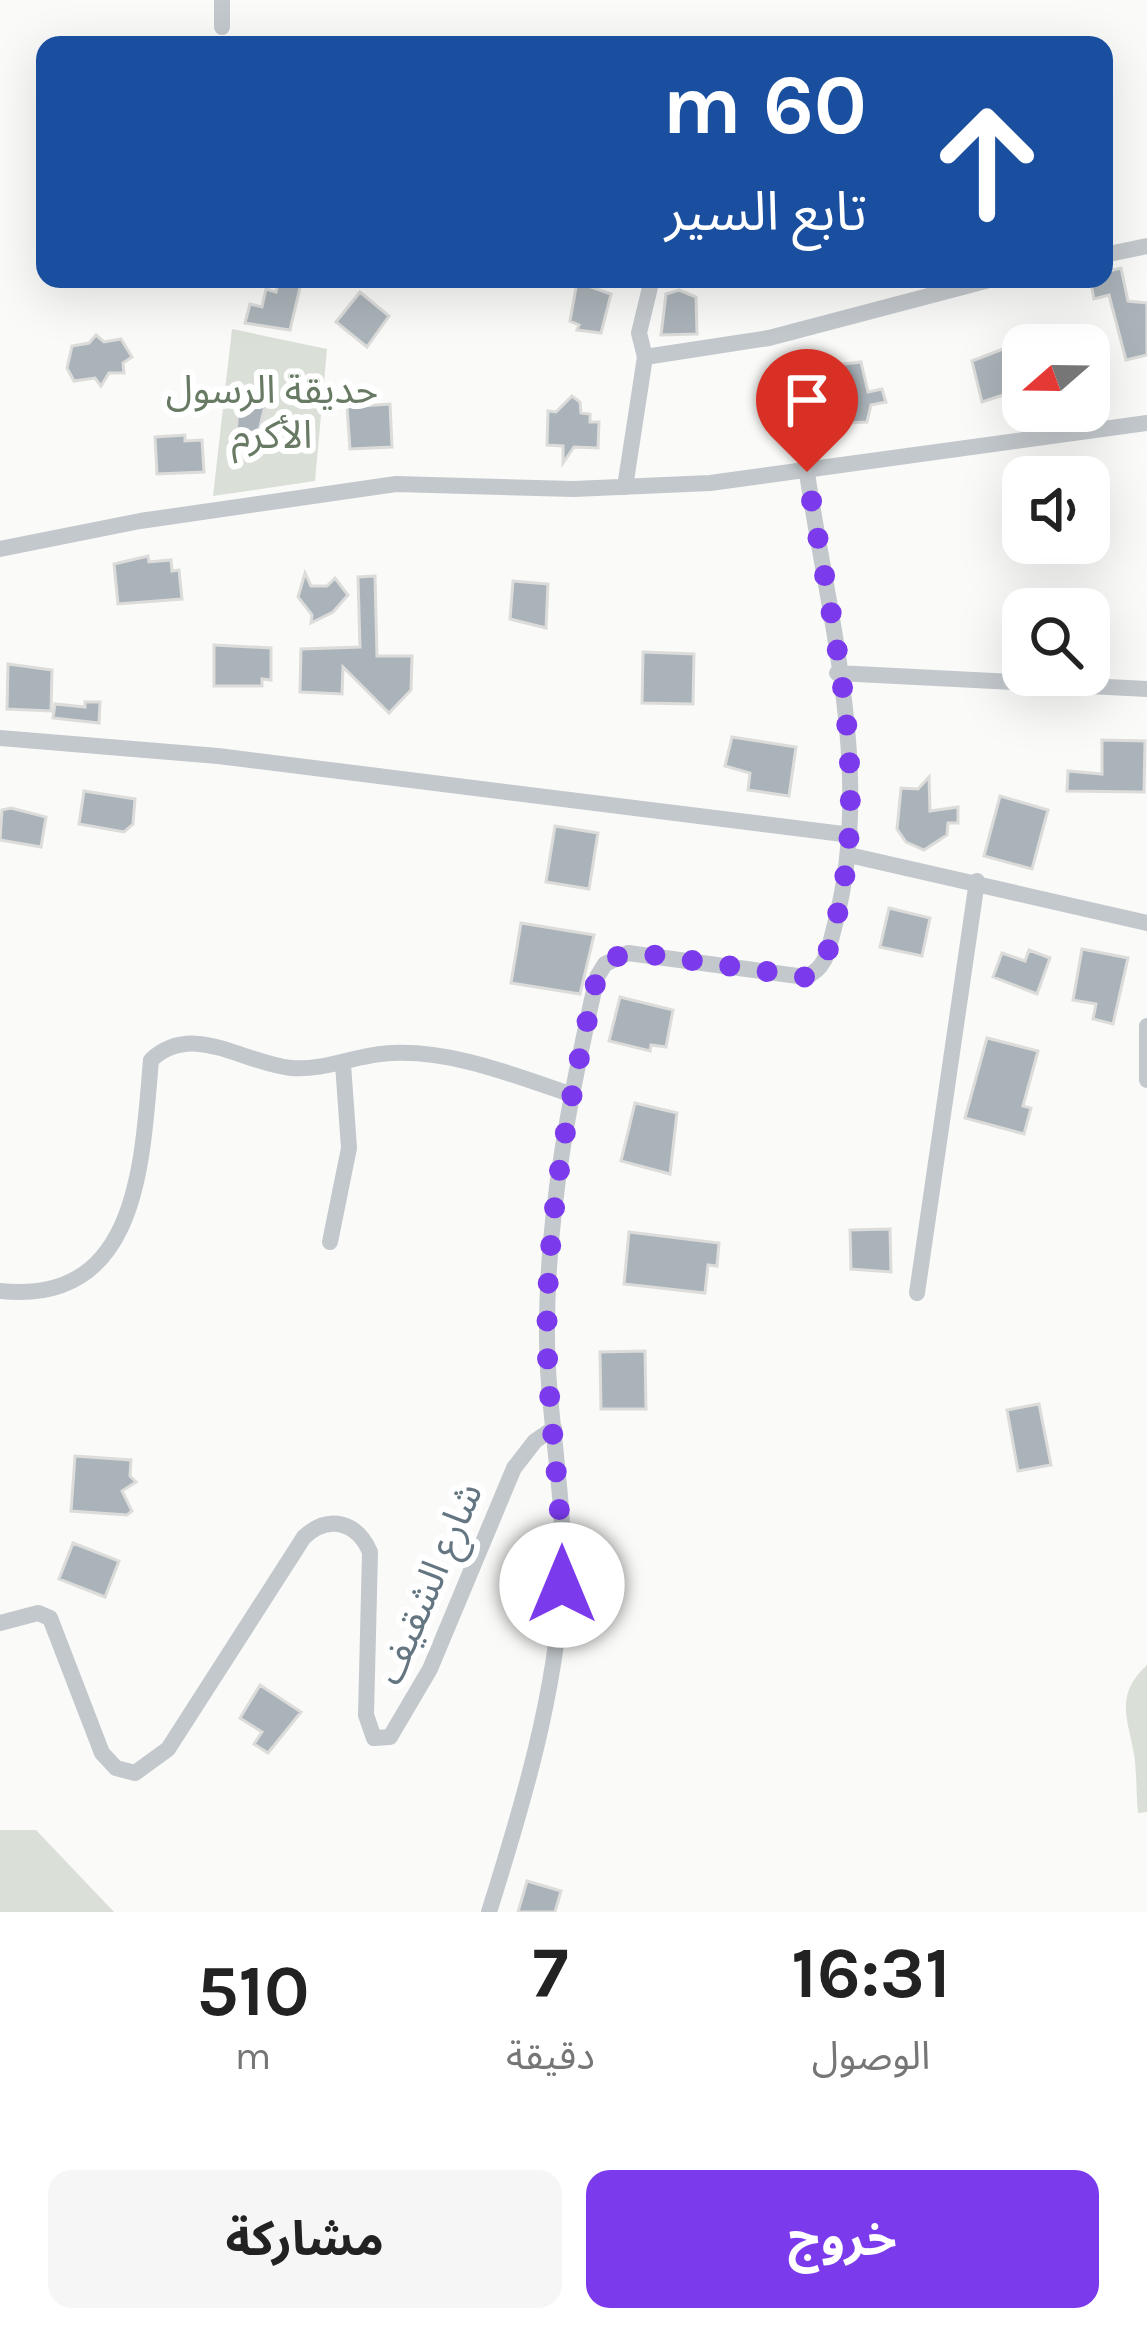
<!DOCTYPE html>
<html lang="ar">
<head>
<meta charset="utf-8">
<style>
	:root { --surface:#fff; --page:#f6f6f6; --text:#222; --muted:#767676; --accent:#7c3aed }
	body { margin:0; font-family:Karla,"Noto Sans Arabic",sans-serif; background:var(--page); color:var(--text); direction:rtl; height:100vh; display:flex; flex-direction:column; font-size:45px; white-space:nowrap }
	* { box-sizing:border-box; margin:0 }
	p { font-size:39px; color:var(--muted) }
	.icon { flex:none; width:66px; height:66px; fill:none; stroke:currentColor; stroke-width:2; stroke-linecap:round; stroke-linejoin:round }
	.map { position:relative; height:1912px; overflow:hidden; direction:ltr }
	.details { display:flex; flex-direction:column; background:var(--surface); flex:1 }
	.details>* { flex:none }
	.hud { position:absolute; left:36px; top:36px; width:1077px; height:252px; border-radius:24px; box-shadow:0 12px 48px #0002; direction:rtl; background:#1a4fa0; color:#fff; overflow:hidden }
	.needle { width:78px; rotate:250deg }
	.controls { position:absolute; left:1002px; top:324px; display:grid; gap:24px }
	.controls a { display:grid; place-items:center; width:108px; height:108px; border-radius:24px; background:var(--surface); box-shadow:0 12px 48px #0002; font-size:60px }
	.pin { position:absolute; display:grid; place-items:center; width:102px; height:102px; color:#fff; margin:-123px -51px; border-radius:50% 50% 50% 0; rotate:-45deg; box-shadow:0 0 12px #0007 }
	.pin .icon { rotate:45deg }
	.me { position:absolute; width:132px; margin:-66px; rotate:0deg; stroke-linejoin:round; filter:drop-shadow(0 0 9px #0008) }
	.turn { display:flex; align-items:center; gap:42px; height:252px; padding:0 48px; font-size:54px }
	.turn .icon { width:156px; height:156px; stroke-width:2.5 }
	.turn b { display:block; font-size:84px; line-height:102px }
	.eta { display:flex; justify-content:space-evenly; align-items:center; height:204px; text-align:center }
	.eta b { font-size:72px; font-weight:700; line-height:84px }
	.primary-button { display:flex; gap:24px; margin-top:auto; padding:24px 48px }
	.primary-button a { flex:1; height:138px; border-radius:24px; background:var(--accent); color:#fff; font-size:48px; font-weight:700; line-height:138px; text-align:center }
	.primary-button a+a { background:var(--page); color:var(--text) }
	.map>svg:first-child { display:block }
	.green { fill:#dadfd7 }
	.building { fill:#aab3b9; stroke:#dcdcda; stroke-width:3 }
	.lines { fill:none; stroke-linecap:round; stroke-linejoin:round }
	.minor { stroke:#c3c8cc; stroke-width:16 }
	.route { stroke:#7c3aed; stroke-width:21; stroke-dasharray:0 37.8 }
	.labels { text-anchor:middle; stroke-width:12; stroke-linejoin:round; paint-order:stroke }
	.park-label { font-size:39px; fill:#687a64; stroke:#fff }
	.street-label { font-size:39px; fill:#657683; stroke:#fff }
</style>
</head>
<body>
<div class="map">
<svg width="1147" height="1912" viewBox="0 0 1147 1912">
	<rect width="100%" height="100%" fill="#fafaf8"/>
	<!-- green -->
	<path class="green" d="M 232,329 L 327,349 L 315,481 L 213,496 Z
		M 1147,1665 L 1147,1812 L 1138,1813 C 1136,1794 1137,1773 1134,1754 C 1127,1716 1115,1695 1147,1665 Z
		M 0,1830 L 36,1830 L 114,1912 L 0,1912 Z"/>
	<!-- building -->
	<path class="building" d="M 1121,268 L 1128,301 L 1147,303 L 1147,355 L 1126,360 L 1109,295 L 1094,299 L 1090,279 L 1104,279 L 1104,272 Z
		M 279,279 L 302,279 L 290,330 L 245,323 L 250,304 L 262,307 L 266,289 L 276,292 Z
		M 577,282 L 611,294 L 601,333 L 577,330 L 579,325 L 570,321 Z
		M 679,290 L 696,297 L 697,334 L 661,335 L 666,294 Z
		M 360,292 L 389,316 L 367,347 L 336,322 Z
		M 96,335 L 104,342 L 121,339 L 132,357 L 123,363 L 124,373 L 109,373 L 101,386 L 95,378 L 74,381 L 67,368 L 72,346 L 89,343 Z
		M 1013,345 L 1022,376 L 1015,378 L 1021,398 L 1005,403 L 1003,395 L 982,402 L 972,361 Z
		M 861,362 L 868,392 L 882,389 L 886,402 L 871,405 L 867,422 L 826,424 L 818,367 Z
		M 572,396 L 580,402 L 581,413 L 590,414 L 590,422 L 599,422 L 598,448 L 574,447 L 563,463 L 563,446 L 547,445 L 548,411 L 556,412 Z
		M 390,404 L 392,447 L 350,449 L 347,407 Z
		M 238,406 L 265,406 L 255,447 L 235,450 Z
		M 185,435 L 185,441 L 202,440 L 204,472 L 157,474 L 155,437 Z
		M 148,556 L 149,562 L 171,560 L 172,571 L 179,570 L 182,599 L 118,604 L 114,564 Z
		M 305,573 L 311,586 L 327,586 L 335,578 L 348,595 L 333,612 L 311,623 L 312,615 L 298,597 Z
		M 375,576 L 377,656 L 412,656 L 411,690 L 389,713 L 343,667 L 342,694 L 300,692 L 301,649 L 360,647 L 358,577 Z
		M 513,581 L 548,584 L 546,628 L 510,619 Z
		M 214,645 L 271,648 L 271,680 L 262,679 L 262,686 L 214,686 Z
		M 643,652 L 694,654 L 693,704 L 642,703 Z
		M 8,664 L 52,670 L 51,711 L 7,709 Z
		M 85,702 L 100,702 L 99,723 L 53,718 L 55,704 L 85,707 Z
		M 732,737 L 796,747 L 789,796 L 748,790 L 750,773 L 725,766 Z
		M 1102,740 L 1145,741 L 1144,792 L 1067,791 L 1068,771 L 1102,774 Z
		M 929,777 L 930,811 L 958,807 L 958,823 L 948,823 L 947,835 L 924,850 L 906,842 L 897,829 L 901,788 L 918,789 Z
		M 84,791 L 135,799 L 133,824 L 124,832 L 79,824 Z
		M 1000,796 L 1048,810 L 1032,869 L 984,856 Z
		M 11,808 L 46,817 L 41,847 L 0,840 L 2,810 Z
		M 555,826 L 598,833 L 589,889 L 546,882 Z
		M 889,908 L 930,918 L 922,956 L 880,947 Z
		M 521,923 L 594,935 L 580,994 L 511,983 Z
		M 1082,949 L 1128,958 L 1113,1024 L 1093,1019 L 1096,1004 L 1073,1000 Z
		M 1029,950 L 1050,958 L 1037,994 L 993,977 L 1002,953 L 1025,961 Z
		M 620,997 L 673,1010 L 666,1047 L 651,1045 L 650,1051 L 609,1041 Z
		M 987,1038 L 1038,1051 L 1023,1106 L 1031,1108 L 1024,1134 L 965,1118 Z
		M 635,1103 L 677,1113 L 670,1174 L 621,1161 Z
		M 890,1229 L 891,1272 L 851,1269 L 850,1230 Z
		M 629,1232 L 719,1243 L 717,1266 L 708,1265 L 705,1293 L 624,1284 Z
		M 645,1351 L 646,1409 L 601,1409 L 600,1352 Z
		M 1039,1404 L 1051,1465 L 1018,1471 L 1007,1410 Z
		M 75,1456 L 131,1460 L 130,1476 L 136,1482 L 122,1491 L 132,1511 L 127,1515 L 71,1511 Z
		M 73,1543 L 119,1561 L 105,1597 L 59,1579 Z
		M 260,1685 L 301,1712 L 268,1753 L 254,1744 L 262,1732 L 240,1718 Z
		M 527,1881 L 561,1891 L 555,1912 L 518,1912 Z"/>
	<g class="lines">
		<!-- minor -->
		<path class="minor" d="M 222,27 L 222,0
			M 1104,255 L 1147,246
			M 652,279 L 639,333 L 645,357 L 769,338 L 993,279
			M 625,487 L 645,357
			M 0,549 L 140,521 L 396,484 L 574,489 L 710,483 L 1147,423
			M 837,673 L 1147,689
			M 0,738 L 218,756 L 851,835
			M 849,855 L 1147,923
			M 1147,1026 L 1147,1080
			M 330,1242 L 349,1148 L 343,1064
			M 0,1291 C 140,1306 142,1161 151,1060 C 193,1021 242,1063 291,1068 C 326,1071 357,1054 392,1053 C 453,1050 516,1076 573,1095
			M 917,1293 L 977,881
			M 0,1623 L 38,1613 L 50,1618 L 102,1753 L 116,1768 L 135,1773 L 168,1749 L 304,1537 C 329,1514 357,1522 370,1552 L 366,1715 L 374,1738 L 390,1737 L 430,1669 L 514,1468 L 535,1441 L 554,1428
			M 489,1912 C 522,1807 556,1694 562,1583 C 567,1497 546,1413 547,1328 C 547,1209 571,1092 597,977 L 605,964 L 628,953 L 805,977 C 828,968 829,946 835,924 C 874,777 829,620 807,473"/>
	</g>
	<g class="lines">
		<!-- route -->
		<path class="route" d="M 562,1585 C 563,1499 547,1415 547,1330 C 547,1211 571,1092 597,977 L 614,957 L 640,953 L 805,977 C 828,968 829,945 835,924 C 874,777 829,619 807,472"/>
	</g>
	<g class="labels">
		<!-- park labels -->
		<g class="park-label">
			<text x="272" y="403">حديقة الرسول<tspan x="272" dy="45">الأكرم</tspan></text>
		</g>
		<!-- street labels -->
		<g class="street-label">
			<text transform="translate(428 1583) rotate(-67)" y="14">شارع الشقيف</text>
		</g>
	</g>
</svg>
<div class="controls">
<a><svg class="needle" viewBox="-14 -14 28 28"><path d="M0-13l5 13h-10z" fill="#e53935"/><path d="M0 13l5-13h-10z" fill="#767676"/></svg></a>
<a><svg class="icon" aria-label="sound" viewBox="0 0 24 24"><path d="M4 9h4l5-4v14l-5-4H4zM17 9q2 3 0 6"/></svg></a>
<a><svg class="icon" aria-label="search" viewBox="0 0 24 24"><circle cx="10" cy="10" r="6"/><path d="M15 15l6 6"/></svg></a>
</div>
<div class="pin" style="left:807px;top:472px;background:#d93025"><svg class="icon" aria-label="arrive" viewBox="0 0 24 24"><path d="M6 21V4h12l-3 4 3 4H6"/></svg></div>
<svg class="me" style="left:562px;top:1585px" viewBox="-20 -20 40 40"><circle r="19" fill="#fff"/><path d="M0-13L10 11 0 6-10 11z" fill="#7c3aed"/></svg>
<div class="hud">
<div class="turn"><svg class="icon" aria-label="ahead" viewBox="0 0 24 24"><path d="M12 20V5M6 11l6-6 6 6"/></svg><div><b>60 m</b>تابع السير</div></div>
</div>
</div>
<section class="details">
<div class="eta">
<div><b>16:31</b><p>الوصول</p></div>
<div><b>7</b><p>دقيقة</p></div>
<div><b>510</b><p>m</p></div>
</div>
<div class="primary-button"><a>خروج</a><a>مشاركة</a></div>
</section>
</body>
</html>
